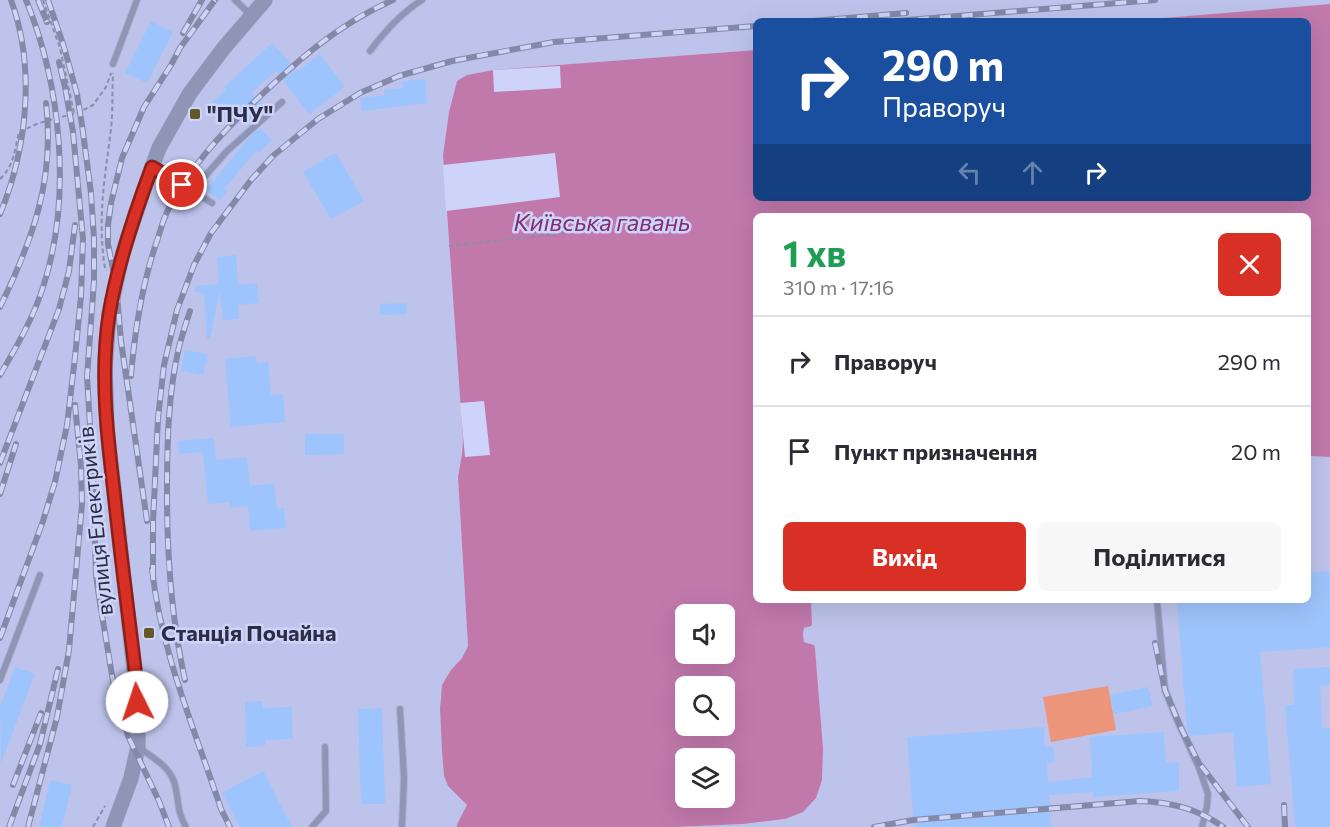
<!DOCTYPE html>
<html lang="uk">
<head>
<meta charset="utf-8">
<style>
	:root { --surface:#fff; --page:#f7f7f7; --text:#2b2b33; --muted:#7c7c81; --line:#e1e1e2; --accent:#d93025 }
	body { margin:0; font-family:Commissioner,sans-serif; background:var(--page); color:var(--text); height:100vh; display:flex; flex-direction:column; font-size:22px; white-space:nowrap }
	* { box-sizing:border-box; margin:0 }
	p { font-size:20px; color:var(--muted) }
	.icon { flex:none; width:33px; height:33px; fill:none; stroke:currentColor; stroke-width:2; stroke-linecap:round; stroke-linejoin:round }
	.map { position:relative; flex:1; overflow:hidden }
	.drawer { position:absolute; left:753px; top:213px; width:558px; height:390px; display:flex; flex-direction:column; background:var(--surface); border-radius:9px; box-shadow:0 6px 24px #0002 }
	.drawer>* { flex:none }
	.guide { position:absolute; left:753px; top:18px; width:558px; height:183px; border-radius:9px; box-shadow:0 6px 24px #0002; background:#1a4fa0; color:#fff; overflow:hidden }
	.fabs { position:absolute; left:675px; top:604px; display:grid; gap:12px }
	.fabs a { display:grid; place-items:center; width:60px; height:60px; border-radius:9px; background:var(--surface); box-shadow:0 6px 24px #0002; font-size:30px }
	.pin { position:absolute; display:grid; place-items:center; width:51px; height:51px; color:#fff; margin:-26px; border:3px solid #fff; border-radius:50%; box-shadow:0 2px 6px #0007 }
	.me { position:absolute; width:66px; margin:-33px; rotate:356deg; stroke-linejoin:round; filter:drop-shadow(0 0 4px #0008) }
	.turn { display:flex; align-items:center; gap:21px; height:126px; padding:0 30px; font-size:27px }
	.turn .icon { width:78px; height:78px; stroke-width:2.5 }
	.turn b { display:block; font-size:42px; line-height:51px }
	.lanes { display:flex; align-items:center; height:57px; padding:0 30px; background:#0003; justify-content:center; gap:30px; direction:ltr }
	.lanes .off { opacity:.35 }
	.round { display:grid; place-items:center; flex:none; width:63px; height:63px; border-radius:9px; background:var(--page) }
	.summary { display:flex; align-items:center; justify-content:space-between; height:102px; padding:0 30px }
	h1 { font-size:36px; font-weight:700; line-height:45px; color:#1e9e55 }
	.action { display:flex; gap:12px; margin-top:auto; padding:12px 30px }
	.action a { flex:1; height:69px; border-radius:9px; background:var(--accent); color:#fff; font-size:24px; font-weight:700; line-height:69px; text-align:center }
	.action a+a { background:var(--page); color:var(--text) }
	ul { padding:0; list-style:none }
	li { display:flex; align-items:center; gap:18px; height:90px; padding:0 30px; border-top:2px solid var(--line) }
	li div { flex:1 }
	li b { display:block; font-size:22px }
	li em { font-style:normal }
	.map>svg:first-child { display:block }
	.built { fill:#bdc3eb }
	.green { fill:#ec957a }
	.water { fill:#c179ac; fill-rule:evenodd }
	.pier { fill:#ced4f9 }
	.building { fill:#9ec4fd }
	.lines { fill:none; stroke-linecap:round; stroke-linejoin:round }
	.service-casing { stroke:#adb3d5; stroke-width:8 }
	.tertiary-casing { stroke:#adb3d5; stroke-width:16 }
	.path { stroke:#898eae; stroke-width:2; stroke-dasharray:4.5 3; stroke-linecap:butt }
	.service { stroke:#8f95b7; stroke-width:6 }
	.tertiary { stroke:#8f95b7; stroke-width:15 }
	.rail-casing { stroke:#8489a8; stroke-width:6 }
	.rail { stroke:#ced4f9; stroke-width:4; stroke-dasharray:11; stroke-linecap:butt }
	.route-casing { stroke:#8d1f18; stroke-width:15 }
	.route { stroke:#d93025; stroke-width:10 }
	.poi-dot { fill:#645926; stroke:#ced4f9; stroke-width:2 }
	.labels { text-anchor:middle; stroke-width:5; stroke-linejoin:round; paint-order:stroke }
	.poi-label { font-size:22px; font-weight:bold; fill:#2b2e46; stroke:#ced4f9; text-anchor:start }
	.street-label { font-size:22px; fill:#2b2e46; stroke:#ced4f9 }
	.water-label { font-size:24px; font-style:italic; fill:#842d70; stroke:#ced4f9 }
</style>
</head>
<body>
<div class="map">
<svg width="1330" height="827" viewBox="0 0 1330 827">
	<rect width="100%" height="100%" fill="#ced4f9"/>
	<!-- built -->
	<path class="built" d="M 0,0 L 1330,0 L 1330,4 L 1128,21 L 756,21 L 756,50 L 493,70 L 467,75 L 457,81 L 449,112 L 443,155 L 463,440 L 462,454 L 458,477 L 468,646 L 462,658 L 451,670 L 440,698 L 440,708 L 442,752 L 444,776 L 448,786 L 467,805 L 457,824 L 457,827 L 0,827 Z
		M 1308,456 L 1330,457 L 1330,827 L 676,827 L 743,824 L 785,819 L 823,748 L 815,648 L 814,645 L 804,642 L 803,634 L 804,628 L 811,626 L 812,624 L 811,600 L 1308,600 Z"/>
	<!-- green -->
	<path class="green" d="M 1108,686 L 1116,730 L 1051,742 L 1043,697 Z"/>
	<!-- water -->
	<path class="water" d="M 1330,4 L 1330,457 L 1308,456 L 1308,216 L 756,216 L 756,600 L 811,600 L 812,624 L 811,626 L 804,628 L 803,634 L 804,642 L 814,645 L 815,648 L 823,748 L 822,780 L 816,798 L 803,812 L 785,819 L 743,824 L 676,827 L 457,827 L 457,824 L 467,805 L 448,786 L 444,776 L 442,752 L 440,708 L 442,685 L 451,670 L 462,658 L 468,646 L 458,477 L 462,454 L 463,440 L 443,155 L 449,112 L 457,81 L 467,75 L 493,70 L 756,50 L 756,198 L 1308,198 L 1308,21 L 1128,21 ZM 686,615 L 724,615 L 724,654 L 686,654 ZM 686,687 L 724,687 L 724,726 L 686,726 ZM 686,759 L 724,759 L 724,798 L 686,798 Z"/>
	<!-- pier -->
	<path class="pier" d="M 560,66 L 561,88 L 494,92 L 493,70 Z
		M 555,153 L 560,197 L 446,211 L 443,165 Z
		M 484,401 L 490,455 L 465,457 L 460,403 Z"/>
	<!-- building -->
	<path class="building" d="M 151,21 L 173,32 L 147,83 L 125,73 Z
		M 272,43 L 298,71 L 320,54 L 345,87 L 309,114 L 276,71 L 251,93 L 266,109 L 249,125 L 234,108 L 226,116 L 212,102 L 226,90 L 224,87 Z
		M 425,79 L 427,103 L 362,111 L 360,98 L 384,95 L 384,90 L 403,88 L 402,81 Z
		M 260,128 L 272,140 L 259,153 L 256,151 L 225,188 L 227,191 L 220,200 L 206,190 L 246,141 Z
		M 336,153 L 364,201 L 331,219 L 303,172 Z
		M 236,255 L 238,285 L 257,283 L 259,303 L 238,305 L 239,319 L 223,320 L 220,294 L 219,294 L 210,339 L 207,339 L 204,293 L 195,292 L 195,286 L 219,284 L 217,257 Z
		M 406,303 L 407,314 L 380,315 L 380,304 Z
		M 185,350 L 208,354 L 203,375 L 181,371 Z
		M 256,356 L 257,363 L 268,362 L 271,395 L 283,394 L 285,422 L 231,427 L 225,359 Z
		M 305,434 L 344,434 L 344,454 L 305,455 Z
		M 214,438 L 216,460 L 247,457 L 250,486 L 274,483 L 277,509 L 284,508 L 286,528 L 250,531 L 248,506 L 231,508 L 230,502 L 208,504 L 203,452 L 179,454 L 178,441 Z
		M 1330,571 L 1330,647 L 1260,652 L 1271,784 L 1237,787 L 1233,732 L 1190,736 L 1187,730 L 1177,600 L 1308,600 L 1308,573 Z
		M 15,667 L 35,674 L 1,763 L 0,707 Z
		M 1330,667 L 1330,685 L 1320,686 L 1322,728 L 1330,728 L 1330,827 L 1295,827 L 1285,705 L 1294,705 L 1293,669 Z
		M 1148,687 L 1153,706 L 1114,714 L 1110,695 Z
		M 263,701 L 263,708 L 292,707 L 293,739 L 265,740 L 265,746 L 246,747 L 245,702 Z
		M 382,708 L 385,804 L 361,804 L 358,709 Z
		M 1044,727 L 1045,747 L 1053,747 L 1055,762 L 1047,763 L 1048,782 L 1092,777 L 1090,737 L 1164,732 L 1166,763 L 1179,762 L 1179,791 L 1093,797 L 1093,792 L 1049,795 L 1051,827 L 914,827 L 907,737 Z
		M 263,771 L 292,827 L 240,827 L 222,793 Z
		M 50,780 L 72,785 L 62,827 L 39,827 Z"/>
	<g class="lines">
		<!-- service casing -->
		<g class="service-casing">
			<path id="service" d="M 235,0 L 251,15
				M 370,51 C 385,31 401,13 422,0
				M 113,64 L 137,0
				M 153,167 L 212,203
				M 192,191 L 227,151 L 282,102
				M 1157,600 L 1165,690 L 1177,720 L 1199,768 L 1208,794 L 1207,806 L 1202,827
				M 0,680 L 40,575
				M 400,709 L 404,778 L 402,827
				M 138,747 C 152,757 171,767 175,785 C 179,801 177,812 186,827
				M 312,827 L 326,811 L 325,747"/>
		</g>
		<!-- tertiary casing -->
		<g class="tertiary-casing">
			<path id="tertiary" d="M 113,827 L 131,778 L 138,747 L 138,726 L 134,669 L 107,428 L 105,367 L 109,315 L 123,252 L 142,195 L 159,148 L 190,93 L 223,49 L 265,0"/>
		</g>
		<!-- path -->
		<path class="path" d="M 43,0 L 60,48 L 74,113
			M 0,179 C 14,166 15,149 19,132 L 39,123 L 80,112 L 93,105 L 106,87 L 111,73
			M 449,246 L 575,232
			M 105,268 C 97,220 105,176 111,129 C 113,111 112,92 113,73
			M 93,827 L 105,806"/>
		<!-- service -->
		<use href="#service" class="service"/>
		<!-- tertiary -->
		<use href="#tertiary" class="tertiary"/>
		<!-- rail casing -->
		<g class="rail-casing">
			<path id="rail" d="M 38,0 L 47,22
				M 48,0 L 64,47 L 77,94 L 82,125 L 91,193 L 94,239 L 94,281 L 87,377 L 93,474 L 96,575 L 100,603 L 113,681 L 128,736 L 159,801 L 169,827
				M 813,21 L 906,13
				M 896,21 L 1155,0
				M 183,33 L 202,0
				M 0,214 C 27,149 36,68 11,0
				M 0,307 C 33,239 55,179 46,103
				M 0,375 C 17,346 34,317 44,284 C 72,196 61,85 26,0
				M 131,376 C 135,328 142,283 158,238 C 161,228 164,217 169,208 C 190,167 221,134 254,102 C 298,60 337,25 393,0
				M 0,463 L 59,309 L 69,271 L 75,225
				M 0,494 L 16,444
				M 147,521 L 121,341 L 116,284 L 108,244 L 108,225 L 111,203 L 122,158 L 144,107 L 171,65 L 180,48 L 215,0
				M 152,569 C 161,652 195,730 221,809 L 230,827
				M 153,576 L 153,522 L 158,418 L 164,365 L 177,310 L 194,265 L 211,233 L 251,180 L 274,155 L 318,119 L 360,93 L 399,76 L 452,61 L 554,42 L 756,26
				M 0,638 L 43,521 L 55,482 L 67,425 L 75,357 L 81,296 L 83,239 L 73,132 L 65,87 L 59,62
				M 1155,643 L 1165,690 L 1181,728 L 1199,763 L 1248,827
				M 185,680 C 171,617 167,557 167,493 C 167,444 168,394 179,347 C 182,335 186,323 190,311
				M 13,785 L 41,713
				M 1284,805 L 1285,827
				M 9,827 L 40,744 L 58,669
				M 28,827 L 57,717 L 69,650 L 82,504 L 81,466 L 75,405
				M 874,827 L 913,820 L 1140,801 C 1170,802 1199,809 1223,827"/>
		</g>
		<!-- rail -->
		<use href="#rail" class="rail"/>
	</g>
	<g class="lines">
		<!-- route casing -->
		<g class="route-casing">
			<path id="route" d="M 137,702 L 135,669 C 128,610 120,551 114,492 C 107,434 100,374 109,315 C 117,265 134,215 152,167 L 182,185"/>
		</g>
		<!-- route -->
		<use href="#route" class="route"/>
	</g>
	<!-- markers -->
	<g class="poi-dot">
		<rect x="189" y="108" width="12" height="12" rx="3"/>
		<rect x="143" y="627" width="12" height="12" rx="3"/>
	</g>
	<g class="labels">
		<!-- poi labels -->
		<g class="poi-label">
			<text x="207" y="122">"ПЧУ"</text>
			<text x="161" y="641">Станція Почайна</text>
		</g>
		<!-- street labels -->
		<g class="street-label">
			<text transform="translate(95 521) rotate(-96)" y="8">вулиця Електриків</text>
		</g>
		<!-- water labels -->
		<g class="water-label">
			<text x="602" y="231">Київська гавань</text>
		</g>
	</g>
</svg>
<div class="fabs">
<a><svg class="icon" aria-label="sound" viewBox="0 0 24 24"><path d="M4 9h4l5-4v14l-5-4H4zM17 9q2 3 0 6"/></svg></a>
<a><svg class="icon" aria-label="search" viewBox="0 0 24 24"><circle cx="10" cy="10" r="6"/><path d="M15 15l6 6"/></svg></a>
<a><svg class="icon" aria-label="layers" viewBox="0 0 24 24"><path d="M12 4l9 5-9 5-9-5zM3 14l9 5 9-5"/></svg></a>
</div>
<div class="pin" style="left:182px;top:185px;background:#d93025"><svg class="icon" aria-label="arrive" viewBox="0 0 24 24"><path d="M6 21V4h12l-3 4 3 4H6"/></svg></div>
<svg class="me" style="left:137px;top:702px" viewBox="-20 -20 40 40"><circle r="19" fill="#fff"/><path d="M0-13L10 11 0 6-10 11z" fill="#d93025"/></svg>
<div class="guide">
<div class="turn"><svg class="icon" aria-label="right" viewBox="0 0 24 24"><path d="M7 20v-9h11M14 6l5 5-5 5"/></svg><div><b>290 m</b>Праворуч</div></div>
<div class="lanes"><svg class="icon off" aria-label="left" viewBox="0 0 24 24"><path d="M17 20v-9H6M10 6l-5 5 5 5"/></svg><svg class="icon off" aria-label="ahead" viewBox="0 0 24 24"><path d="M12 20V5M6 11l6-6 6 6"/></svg><svg class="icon" aria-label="right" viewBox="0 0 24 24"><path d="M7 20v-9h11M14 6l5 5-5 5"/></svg></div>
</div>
<section class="drawer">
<div class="summary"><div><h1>1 хв</h1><p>310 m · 17:16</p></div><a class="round" style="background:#d93025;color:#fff"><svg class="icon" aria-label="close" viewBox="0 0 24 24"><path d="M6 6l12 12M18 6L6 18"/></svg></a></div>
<ul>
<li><svg class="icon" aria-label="right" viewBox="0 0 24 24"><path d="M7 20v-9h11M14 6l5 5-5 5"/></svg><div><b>Праворуч</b></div><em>290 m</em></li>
<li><svg class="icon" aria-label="arrive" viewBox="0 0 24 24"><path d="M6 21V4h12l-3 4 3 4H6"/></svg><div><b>Пункт призначення</b></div><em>20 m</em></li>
</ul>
<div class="action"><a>Вихід</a><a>Поділитися</a></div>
</section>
</div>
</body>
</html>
